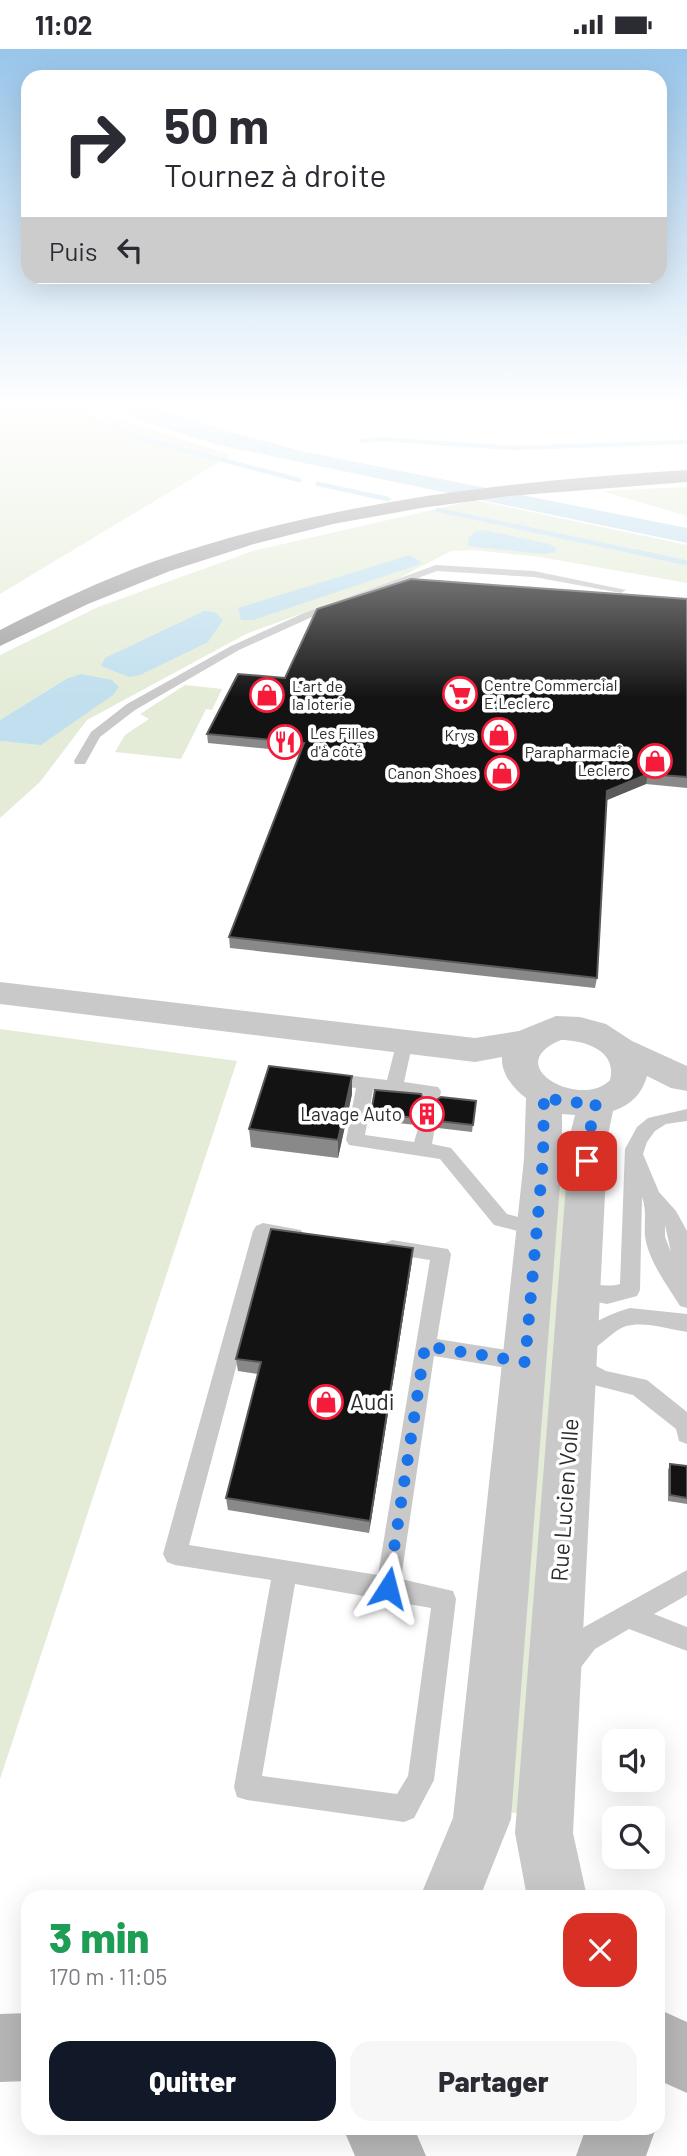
<!DOCTYPE html>
<html lang="fr">
<head>
<meta charset="utf-8">
<style>
	:root { --surface:#fff; --page:#f7f7f7; --text:#2b2b33; --muted:#7c7c81; --accent:#111827 }
	body { margin:0; font-family:Barlow,sans-serif; background:var(--page); color:var(--text); height:100vh; display:flex; flex-direction:column; font-size:26px; white-space:nowrap }
	* { box-sizing:border-box; margin:0 }
	p { font-size:23px; color:var(--muted) }
	.icon { flex:none; width:38px; height:38px; fill:none; stroke:currentColor; stroke-width:2; stroke-linecap:round; stroke-linejoin:round }
	.map { position:relative; flex:1; overflow:hidden }
	.details { position:absolute; left:21px; top:1841px; width:644px; height:245px; display:flex; flex-direction:column; background:var(--surface); border-radius:21px; box-shadow:0 7px 28px #0002 }
	.details>* { flex:none }
	.hud { position:absolute; left:21px; top:21px; width:646px; height:214px; border-radius:21px; box-shadow:0 7px 28px #0002; background:#fff; color:var(--text); overflow:hidden }
	.buttons { position:absolute; left:602px; top:1680px; display:grid; gap:14px }
	.buttons a { display:grid; place-items:center; width:63px; height:63px; border-radius:14px; background:var(--surface); box-shadow:0 7px 28px #0002; font-size:35px }
	.pin { position:absolute; display:grid; place-items:center; width:60px; height:60px; color:#fff; margin:-30px; border-radius:14px; box-shadow:0 4px 10px #0006 }
	.me { position:absolute; width:77px; margin:-38px; rotate:9deg; stroke-linejoin:round; filter:drop-shadow(0 0 5px #0008) }
	.turn { display:flex; align-items:center; gap:24px; height:147px; padding:0 28px; font-size:32px }
	.turn .icon { width:91px; height:91px; stroke-width:2.5 }
	.turn b { display:block; font-size:49px; line-height:60px }
	.then { display:flex; align-items:center; height:66px; padding:0 28px; background:#0003; gap:14px; font-size:26px }
	.round { display:grid; place-items:center; flex:none; width:74px; height:74px; border-radius:21px; background:var(--page) }
	.summary { display:flex; align-items:center; justify-content:space-between; height:119px; padding:0 28px }
	h1 { font-size:42px; font-weight:800; line-height:52px; color:#1e9e55 }
	.cta { display:flex; gap:14px; margin-top:auto; padding:14px 28px }
	.cta a { flex:1; height:80px; border-radius:21px; background:var(--accent); color:#fff; font-size:28px; font-weight:800; line-height:80px; text-align:center }
	.cta a+a { background:var(--page); color:var(--text) }
	.status { display:flex; justify-content:space-between; align-items:center; height:49px; padding:0 35px; background:var(--surface); direction:ltr }
	.status svg { height:19px; fill:currentColor }
	.map>svg:first-child { display:block }
	.green { fill:#e4ecd7 }
	.water { fill:#c1dfee }
	.lines { fill:none; stroke-linecap:round; stroke-linejoin:round }
	.stream-far1 { stroke:#c1dfee; stroke-width:4.5 }
	.stream { stroke:#c1dfee; stroke-width:5 }
	.lane { fill:#c9c9c9; fill-rule:evenodd }
	.street { fill:#c9c9c9; fill-rule:evenodd }
	.secondary { fill:#b6b6b6; fill-rule:evenodd }
	.primary { fill:#a4a4a4; fill-rule:evenodd }
	.wall { fill:#898989 }
	.shaded-wall { fill:#5a5a5a }
	.building { fill:#131313; stroke:#5a5a5a; stroke-width:2 }
	.route { stroke:#1a73e8; stroke-width:12; stroke-dasharray:0 21.6 }
	.labels { text-anchor:middle; stroke-width:7; stroke-linejoin:round; paint-order:stroke }
	.far-poi-label { font-size:16px; fill:#2c2c2c; stroke:#fff; text-anchor:start }
	.poi-label { font-size:19px; fill:#2c2c2c; stroke:#fff; text-anchor:end }
	.near-poi-label { font-size:23px; fill:#2c2c2c; stroke:#fff; text-anchor:start }
	.near-street-label { font-size:23px; fill:#2c2c2c; stroke:#fff }
</style>
</head>
<body>
<div class="status"><b>11:02</b><svg viewBox="0 0 49 12"><path d="M0 12V9h3v3zM5 12V6h3v6zM10 12V3h3v9zM15 12V0h3v12zM26 1h20v11H26zM47 4h2v5h-2z"/></svg></div>
<div class="map">
<svg width="687" height="2107" viewBox="0 0 687 2107">
	<rect width="100%" height="100%" fill="#fff"/>
	<!-- green -->
	<path class="green" d="M 0,354 L 80,354 L 101,364 L 231,406 L 0,545 Z
		M 687,438 L 687,467 L 602,442 Z
		M 475,451 L 687,496 L 687,534 L 540,508 L 473,501 L 451,502 L 397,530 L 246,585 L 87,671 L 40,733 L 0,769 L 0,692 L 41,695 L 66,630 L 0,671 L 0,606 L 98,558 L 253,502 Z
		M 185,636 L 222,640 L 212,661 L 206,660 L 181,710 L 115,703 L 125,686 L 149,670 L 140,665 Z
		M 0,980 L 237,1012 L 0,1730 Z
		M 559,1093 L 577,1093 L 534,1766 L 505,1763 Z"/>
	<!-- water -->
	<path class="water" d="M 103,354 L 142,354 L 227,382 L 301,402 L 687,479 L 687,494 L 218,396 L 153,376 Z
		M 484,481 L 549,495 L 556,499 L 555,503 L 543,505 L 468,497 L 469,488 L 476,482 Z
		M 410,506 L 421,513 L 418,516 L 253,571 L 241,571 L 238,559 Z
		M 204,562 L 215,563 L 223,571 L 208,593 L 140,626 L 129,628 L 101,617 L 105,609 Z
		M 81,625 L 112,631 L 119,638 L 113,646 L 41,696 L 0,692 L 0,671 L 66,630 Z"/>
	<g class="lines">
		<!-- stream-far1 -->
		<path class="stream-far1" d="M 51,354 L 142,390 L 299,431
			M 362,392 L 379,390 L 514,399 L 687,393
			M 318,435 L 388,450
			M 438,461 L 645,505"/>
		<!-- stream -->
		<path class="stream" d="M 637,503 L 687,514"/>
		<!-- lane -->
		<path class="lane" d="M 436,516 L 534,522 L 626,541 L 621,544 L 534,528 L 437,522 L 312,568 L 239,601 L 135,661 L 100,688 L 85,715 L 75,715 L 74,712 L 91,683 L 127,655 L 231,597 L 304,564 Z
			M 405,986 L 413,992 L 404,1033 L 438,1038 L 441,1042 L 439,1053 L 430,1059 L 424,1057 L 422,1047 L 373,1041 L 365,1086 L 414,1093 L 420,1073 L 432,1073 L 435,1078 L 432,1095 L 451,1099 L 507,1165 L 544,1175 L 547,1180 L 544,1185 L 537,1187 L 494,1176 L 440,1110 L 349,1096 L 346,1091 L 356,1039 L 329,1036 L 320,1030 L 329,1024 L 387,1031 L 397,992 Z
			M 687,1060 L 687,1072 L 666,1075 L 655,1082 L 647,1093 L 643,1105 L 659,1143 L 676,1162 L 687,1182 L 687,1259 L 680,1257 C 667,1236 648,1211 645,1187 C 644,1173 647,1162 642,1148 L 640,1241 L 637,1247 L 607,1255 L 572,1248 L 569,1242 L 572,1236 C 587,1231 604,1240 620,1235 L 625,1100 L 637,1078 L 648,1069 ZM 665,1176 L 671,1203 L 665,1188 Z
			M 263,1174 L 301,1181 L 304,1186 L 301,1191 L 294,1194 L 270,1190 L 189,1496 L 378,1526 L 430,1211 L 385,1204 L 382,1199 L 385,1194 L 392,1191 L 448,1200 L 451,1205 L 437,1290 L 525,1304 L 532,1307 L 536,1313 L 532,1319 L 525,1322 L 434,1307 L 401,1530 L 453,1542 L 456,1550 L 434,1731 L 414,1769 L 404,1773 L 247,1751 L 237,1748 L 234,1738 L 271,1531 L 175,1516 L 167,1513 L 163,1505 L 253,1182 L 256,1177 ZM 295,1535 L 431,1559 L 408,1727 L 397,1745 L 262,1727 Z
			M 630,1259 L 687,1265 L 687,1283 C 669,1280 644,1272 626,1277 C 608,1283 593,1310 574,1303 L 571,1297 C 581,1277 609,1265 630,1259 Z
			M 577,1307 L 606,1322 L 647,1331 L 687,1363 L 687,1395 L 679,1392 L 676,1380 L 633,1346 L 594,1336 L 570,1322 L 566,1316 L 570,1310 Z
			M 687,1521 L 687,1546 L 654,1565 L 687,1578 L 687,1602 L 629,1580 L 595,1600 L 578,1622 L 569,1626 L 560,1622 L 556,1613 L 577,1582 Z"/>
		<!-- street -->
		<path class="street" d="M 0,933 L 475,989 L 519,982 L 556,967 L 580,968 L 606,975 L 632,992 L 687,1017 L 687,1042 L 671,1039 L 647,1027 C 642,1045 631,1056 613,1062 L 608,1086 L 573,1784 L 587,1848 L 527,1848 L 515,1784 L 570,1086 L 575,1066 L 562,1065 L 562,1110 L 511,1770 L 480,1848 L 420,1848 L 453,1769 L 524,1110 L 526,1049 C 513,1039 501,1025 502,1008 L 475,1013 L 0,955 ZM 561,991 C 583,991 618,1001 610,1031 C 582,1061 498,1017 561,991 Z"/>
		<!-- secondary -->
		<path class="secondary" d="M 658,1960 L 687,1973 L 687,2044 L 658,2031 Z
			M 28,1964 L 28,2032 L 0,2033 L 0,1965 Z
			M 343,2079 L 414,2079 L 426,2107 L 355,2107 Z
			M 586,2079 L 656,2079 L 646,2107 L 576,2107 Z"/>
		<!-- primary -->
		<path class="primary" d="M 687,421 L 687,433 L 509,447 L 421,459 L 333,475 L 254,495 L 170,522 L 88,555 L 0,597 L 0,581 C 51,555 102,531 155,512 C 327,453 507,432 687,421 Z"/>
	</g>
	<!-- wall -->
	<path class="wall" d="M 687,550 L 687,739 L 646,735 L 606,751 L 597,929 L 595,939 L 230,899 L 229,888 L 300,703 L 208,694 L 207,685 L 285,629 Z
		M 352,1045 L 338,1109 L 251,1098 L 249,1080 Z
		M 476,1052 L 472,1083 L 438,1079 L 432,1070 L 418,1071 L 416,1076 L 370,1071 L 371,1064 L 424,1053 L 430,1055 Z
		M 412,1211 L 369,1484 L 228,1461 L 226,1449 L 258,1325 L 238,1322 L 236,1310 Z
		M 670,1415 L 687,1417 L 687,1455 L 668,1452 L 668,1421 Z"/>
	<!-- shaded-wall -->
	<path class="shaded-wall" d="M 648,725 L 646,735 L 605,752 L 607,742 Z
		M 352,1027 L 352,1045 L 338,1109 L 338,1091 Z
		M 413,1199 L 412,1211 L 369,1484 L 370,1472 Z"/>
	<!-- building -->
	<path class="building" d="M 411,530 L 687,550 L 687,728 L 648,725 L 607,742 L 597,929 L 229,888 L 304,694 L 207,685 L 238,625 L 285,629 L 317,560 Z
		M 269,1017 L 352,1027 L 338,1091 L 249,1080 Z
		M 375,1041 L 421,1045 L 424,1053 L 430,1055 L 441,1048 L 476,1052 L 473,1076 L 438,1072 L 432,1064 L 419,1064 L 417,1069 L 371,1064 Z
		M 271,1180 L 413,1199 L 370,1472 L 226,1449 L 261,1313 L 236,1310 Z
		M 670,1415 L 687,1417 L 687,1449 L 670,1446 Z"/>
	<!-- sky -->
	<linearGradient id="sky" x2="0" y2="1"><stop stop-color="#98c5ea"/><stop offset="0.55" stop-color="#fff"/><stop offset="1" stop-color="#fff" stop-opacity="0"/></linearGradient>
	<rect width="687" height="649" fill="url(#sky)"/>
	<g class="lines">
		<!-- route -->
		<path class="route" d="M 388,1539 L 425,1297 L 525,1313 L 543,1110 L 544,1046 L 561,1053 L 596,1054 L 589,1086 L 587,1112"/>
	</g>
	<!-- icons -->
	<defs>
		<g id="supermarket-ring" transform="scale(1.75)"><circle r="9.5" fill="#fff" stroke="#f61b3a" stroke-width="1.5"/><path d="M-6-5.5h2.5l.6 2H6L4.5 2H-2.5L-4.4-4H-6ZM-1.5 3.2a1.3 1.3 0 1 0 .1 0ZM3 3.2a1.3 1.3 0 1 0 .1 0Z" fill="#f61b3a"/></g>
		<g id="shop-ring" transform="scale(1.75)"><circle r="9.5" fill="#fff" stroke="#f61b3a" stroke-width="1.5"/><path d="M-5-2.5h2.3a2.7 3.5 0 0 1 5.4 0H5L5.5 6h-11ZM-1.5-2.5h3a1.5 2.3 0 0 0-3 0Z" fill="#f61b3a"/></g>
		<g id="restaurant-ring" transform="scale(1.75)"><circle r="9.5" fill="#fff" stroke="#f61b3a" stroke-width="1.5"/><path d="M-5-6h1v4h1v-4h1v4h1v-4h1v5L-1.5 .5V6h-2V.5L-5-1ZM5-6V6H3V1.5H1.5Q1.5-4 5-6Z" fill="#f61b3a"/></g>
		<g id="building-ring" transform="scale(1.75)"><circle r="9.5" fill="#fff" stroke="#f61b3a" stroke-width="1.5"/><path d="M-4-6H4V6H1V3H-1V6H-4ZM-2.5-4.3h1.7v1.8h-1.7ZM.8-4.3h1.7v1.8H.8ZM-2.5-1h1.7V.8h-1.7ZM.8-1h1.7V.8H.8Z" fill="#f61b3a"/></g>
	</defs>
	<g fill-rule="evenodd">
		<use href="#supermarket-ring" x="460" y="645"/>
		<use href="#shop-ring" x="267" y="646"/>
		<use href="#shop-ring" x="499" y="686"/>
		<use href="#restaurant-ring" x="285" y="693"/>
		<use href="#shop-ring" x="655" y="712"/>
		<use href="#shop-ring" x="502" y="724"/>
		<use href="#building-ring" x="427" y="1065"/>
		<use href="#shop-ring" x="326" y="1353"/>
	</g>
	<g class="labels">
		<!-- far-poi labels -->
		<g class="far-poi-label">
			<text x="484" y="642">Centre Commercial<tspan x="484" dy="18">E.Leclerc</tspan></text>
			<text x="292" y="643">L'art de<tspan x="292" dy="18">la loterie</tspan></text>
			<text x="310" y="690">Les Filles<tspan x="310" dy="18">d'à côté</tspan></text>
			<text x="475" y="692" text-anchor="end">Krys</text>
			<text x="630" y="709" text-anchor="end">Parapharmacie<tspan x="630" dy="18">Leclerc</tspan></text>
			<text x="477" y="730" text-anchor="end">Canon Shoes</text>
		</g>
		<!-- poi labels -->
		<g class="poi-label">
			<text x="402" y="1072">Lavage Auto</text>
		</g>
		<!-- near-poi labels -->
		<g class="near-poi-label">
			<text x="350" y="1361">Audi</text>
		</g>
		<!-- near-street labels -->
		<g class="near-street-label">
			<text transform="translate(565 1451) rotate(-86)" y="8">Rue Lucien Volle</text>
		</g>
	</g>
</svg>
<div class="buttons">
<a><svg class="icon" aria-label="sound" viewBox="0 0 24 24"><path d="M4 9h4l5-4v14l-5-4H4zM17 9q2 3 0 6"/></svg></a>
<a><svg class="icon" aria-label="search" viewBox="0 0 24 24"><circle cx="10" cy="10" r="6"/><path d="M15 15l6 6"/></svg></a>
</div>
<div class="pin" style="left:587px;top:1112px;background:#d93025"><svg class="icon" aria-label="arrive" viewBox="0 0 24 24"><path d="M6 21V4h12l-3 4 3 4H6"/></svg></div>
<svg class="me" style="left:388px;top:1539px" viewBox="-20 -20 40 40"><path d="M0-17L14 15 0 8-14 15z" fill="#1a73e8" stroke="#fff" stroke-width="4"/></svg>
<div class="hud">
<div class="turn"><svg class="icon" aria-label="right" viewBox="0 0 24 24"><path d="M7 20v-9h11M14 6l5 5-5 5"/></svg><div><b>50 m</b>Tournez à droite</div></div>
<div class="then">Puis<svg class="icon" aria-label="left" viewBox="0 0 24 24"><path d="M17 20v-9H6M10 6l-5 5 5 5"/></svg></div>
</div>
<section class="details">
<div class="summary"><div><h1>3 min</h1><p>170 m · 11:05</p></div><a class="round" style="background:#d93025;color:#fff"><svg class="icon" aria-label="close" viewBox="0 0 24 24"><path d="M6 6l12 12M18 6L6 18"/></svg></a></div>
<div class="cta"><a>Quitter</a><a>Partager</a></div>
</section>
</div>
</body>
</html>
